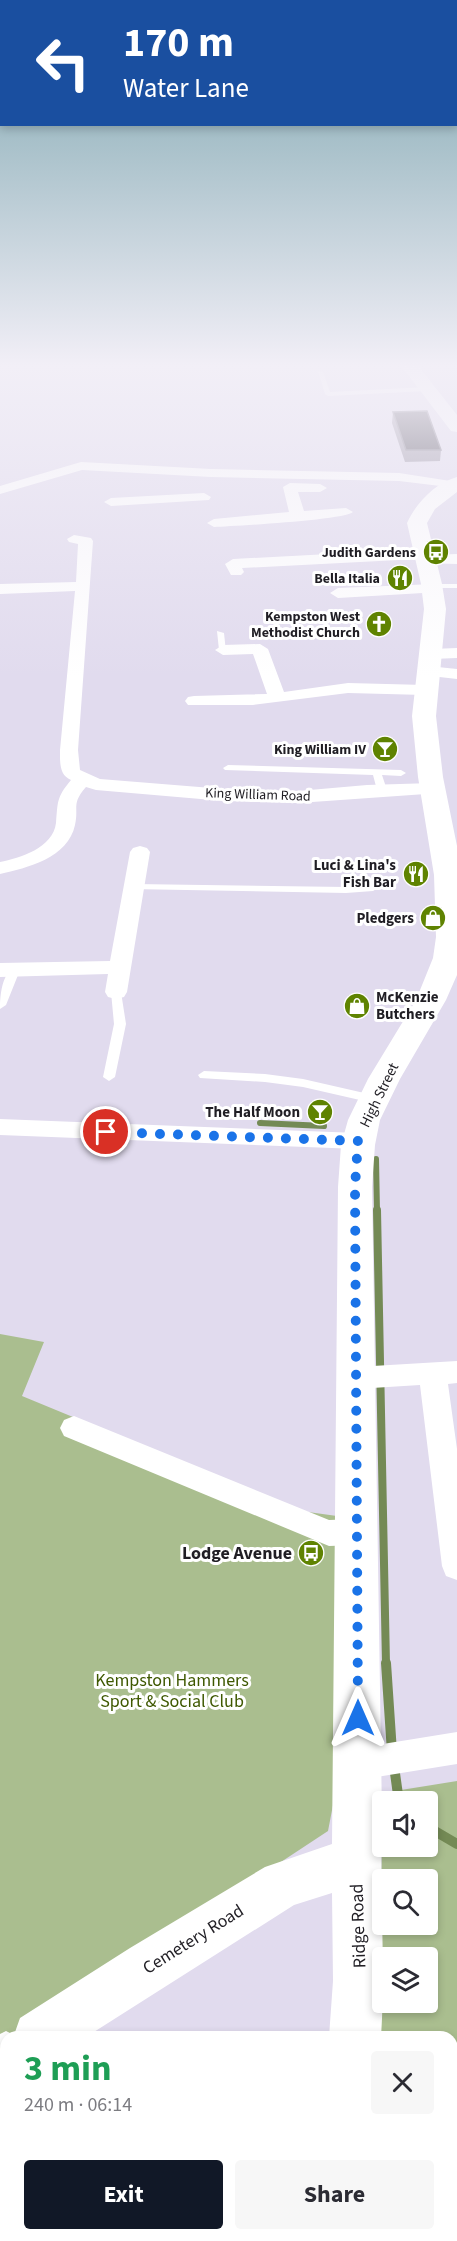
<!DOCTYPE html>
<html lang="en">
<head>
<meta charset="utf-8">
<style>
	:root { --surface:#fff; --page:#f7f7f7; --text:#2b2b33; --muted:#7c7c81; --accent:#111827 }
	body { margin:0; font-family:"Source Sans 3",sans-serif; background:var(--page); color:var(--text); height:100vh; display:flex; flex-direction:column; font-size:22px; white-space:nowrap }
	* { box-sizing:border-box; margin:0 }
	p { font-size:20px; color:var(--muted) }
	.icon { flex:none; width:33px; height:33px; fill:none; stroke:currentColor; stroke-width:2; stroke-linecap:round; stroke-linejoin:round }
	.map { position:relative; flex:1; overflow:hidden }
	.drawer { position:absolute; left:0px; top:2031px; width:458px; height:210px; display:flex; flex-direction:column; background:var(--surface); border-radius:18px 18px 0 0; box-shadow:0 3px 9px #0003 }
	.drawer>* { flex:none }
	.top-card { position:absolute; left:0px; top:0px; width:458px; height:126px; box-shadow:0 3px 9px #0003; background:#1a4fa0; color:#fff; overflow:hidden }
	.controls { position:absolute; left:372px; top:1791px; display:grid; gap:12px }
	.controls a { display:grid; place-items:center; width:66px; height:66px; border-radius:6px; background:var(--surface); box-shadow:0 3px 9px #0003; font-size:30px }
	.pin { position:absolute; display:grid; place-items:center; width:51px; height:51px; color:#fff; margin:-26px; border:3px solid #fff; border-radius:50%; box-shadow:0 2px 6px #0007 }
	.me { position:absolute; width:66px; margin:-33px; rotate:0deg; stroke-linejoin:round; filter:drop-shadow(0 0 4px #0008) }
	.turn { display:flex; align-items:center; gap:21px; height:126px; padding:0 24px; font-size:27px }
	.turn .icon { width:78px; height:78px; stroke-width:2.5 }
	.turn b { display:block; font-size:42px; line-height:51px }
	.round { display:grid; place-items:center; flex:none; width:63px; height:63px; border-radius:6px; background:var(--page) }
	.head { display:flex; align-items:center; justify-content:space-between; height:102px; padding:0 24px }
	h1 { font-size:36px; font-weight:700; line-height:45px; color:#1e9e55 }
	.button { display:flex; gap:12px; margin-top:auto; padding:12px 24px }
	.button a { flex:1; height:69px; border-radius:6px; background:var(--accent); color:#fff; font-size:24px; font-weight:700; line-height:69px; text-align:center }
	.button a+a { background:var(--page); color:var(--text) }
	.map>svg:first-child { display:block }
	.green { fill:#aabe8f; fill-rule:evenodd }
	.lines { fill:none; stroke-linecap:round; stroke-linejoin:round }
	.stream-far2 { stroke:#748a55; stroke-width:6 }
	.stream-far1 { stroke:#748a55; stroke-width:8 }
	.stream { stroke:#748a55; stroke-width:10 }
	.lane { fill:#fff; fill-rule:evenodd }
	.street { fill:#fff; fill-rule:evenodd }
	.secondary { fill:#fff; fill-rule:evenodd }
	.wall { fill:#928c9e }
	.building { fill:#433e4d; stroke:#726d7d; stroke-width:1.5 }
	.route { stroke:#1a73e8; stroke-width:10; stroke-dasharray:0 18 }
	.labels { text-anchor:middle; stroke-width:6; stroke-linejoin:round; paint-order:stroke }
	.far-poi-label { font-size:14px; font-weight:bold; fill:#201e24; stroke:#fff; text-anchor:end }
	.far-street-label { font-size:14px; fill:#201e24; stroke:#fff }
	.poi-label { font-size:15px; font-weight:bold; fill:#201e24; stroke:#fff; text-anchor:end }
	.street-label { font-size:15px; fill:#201e24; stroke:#fff }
	.near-poi-label { font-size:18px; font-weight:bold; fill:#201e24; stroke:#fff; text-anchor:end }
	.near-park-label { font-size:18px; fill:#3e5800; stroke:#fff }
	.near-street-label { font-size:18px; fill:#201e24; stroke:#fff }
</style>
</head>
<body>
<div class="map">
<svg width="457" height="2241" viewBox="0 0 457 2241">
	<rect width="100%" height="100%" fill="#e1dbee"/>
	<!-- green -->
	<path class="green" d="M 0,1334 L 44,1342 L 22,1396 L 301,1511 L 344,1517 L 344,1748 L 328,1831 L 16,2037 L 6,2037 L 0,2047 Z
		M 457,1781 L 457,2241 L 362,2241 L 363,2235 L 452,2235 L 452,2037 L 379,2037 L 382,1833 L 382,1846 L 428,1846 L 428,1802 L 396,1801 L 401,1790 ZM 382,1880 L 428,1880 L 428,1924 L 382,1924 ZM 382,1958 L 428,1958 L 428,2002 L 382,2002 Z"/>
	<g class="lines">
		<!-- stream-far2 -->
		<path class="stream-far2" d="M 260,1123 L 324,1126
			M 376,1159 L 377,1212"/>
		<!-- stream-far1 -->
		<path class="stream-far1" d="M 377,1210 L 386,1664"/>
		<!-- stream -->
		<path class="stream" d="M 386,1663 L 392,1752
			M 394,1766 L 399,1802
			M 428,1827 L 457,1844"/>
		<!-- lane -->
		<path class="lane" d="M 318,371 L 323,372 L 330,392 L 427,387 L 430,389 L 427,391 L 328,396 L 325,394 Z
			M 430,584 L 457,584 L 457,588 L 430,588 Z
			M 217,631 L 224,633 L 226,652 L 219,650 Z
			M 228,765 L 401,770 L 406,773 L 401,776 L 382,775 L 387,790 L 382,793 L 377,790 L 373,775 L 225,770 L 223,768 Z
			M 134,884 L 346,887 L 373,885 L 378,888 L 373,891 L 346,893 L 130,889 L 129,887 Z
			M 15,967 L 20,970 L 6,1005 L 0,1009 C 0,995 2,973 15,967 Z
			M 116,989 L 121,992 L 126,1024 L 115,1077 L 109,1081 L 103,1077 L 114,1024 L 111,992 Z
			M 204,1071 L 265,1074 L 303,1079 L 373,1095 L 379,1099 L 373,1103 L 303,1087 L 265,1082 L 200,1078 L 198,1075 Z"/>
		<!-- street -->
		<path class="street" d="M 81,462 L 211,469 L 399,473 L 457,482 L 457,488 L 399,481 L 211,477 L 82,470 L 0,494 L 0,486 Z
			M 290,483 L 320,484 L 327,488 L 320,492 L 298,492 L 304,511 L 346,508 L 353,512 C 345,520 234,526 214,527 L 207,523 L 214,519 L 289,512 L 283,487 Z
			M 204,493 L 211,497 L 209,500 L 111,506 L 104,502 L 111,498 Z
			M 74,535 L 91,538 L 93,541 L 78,750 L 80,770 L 100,779 L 224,789 L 298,791 L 367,785 L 433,783 L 440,785 L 442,789 L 440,793 L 298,803 L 224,801 L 96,790 L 86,787 C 71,804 79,807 75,825 C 68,858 27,868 0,874 L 0,862 C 20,858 53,848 56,823 C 58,802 56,798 71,780 C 59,775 60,762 60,750 L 75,591 L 0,594 L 0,584 L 76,582 L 78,544 L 69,542 L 67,539 Z
			M 423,549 L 428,551 L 430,555 L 457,554 L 457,564 L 420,563 L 418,559 L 242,568 L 244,572 L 241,575 L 231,575 L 225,564 L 233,559 Z
			M 434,584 L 440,586 L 442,589 L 440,592 L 338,598 L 330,593 L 338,588 Z
			M 260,644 L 268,649 L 284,692 L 348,683 L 425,685 L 431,686 L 434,690 L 431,694 L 425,695 L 348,693 L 253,705 L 188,705 L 185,701 L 188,697 L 194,696 L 267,694 L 253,654 L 223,655 L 215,650 L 223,645 Z
			M 457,648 L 457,658 L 432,659 L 424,654 L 432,649 Z
			M 428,666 L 457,669 L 457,679 L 422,675 L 420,671 L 422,667 Z
			M 140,846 L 147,848 L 150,852 L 127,992 L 124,997 L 116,999 L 108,997 L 105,992 L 108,974 L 0,977 L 0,963 L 110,961 L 130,852 L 133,848 Z
			M 0,1119 L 358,1133 L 367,1135 L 370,1141 L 367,1147 L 358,1149 L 0,1135 Z
			M 457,1361 L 457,1383 L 448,1384 L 457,1449 L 457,1580 L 446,1576 L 442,1566 L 420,1385 L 356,1389 L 346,1386 L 342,1378 L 346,1370 L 356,1367 Z
			M 74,1416 L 329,1520 L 357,1519 L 368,1523 L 372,1532 L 368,1541 L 357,1545 L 329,1546 L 64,1436 L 60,1428 L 64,1420 Z
			M 457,1732 L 457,1764 L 358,1780 L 346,1776 L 341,1764 L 346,1752 L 358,1748 Z
			M 6,2157 L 6,2199 L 0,2201 L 0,2159 Z"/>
		<!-- secondary -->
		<path class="secondary" d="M 399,363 L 416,363 L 457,415 L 457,432 L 451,431 Z
			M 457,477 L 457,492 L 435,509 L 427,523 L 442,584 L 446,609 L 436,716 L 443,777 L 457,846 L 457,975 L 446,1000 L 400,1079 L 380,1120 L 375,1145 L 372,1187 L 382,1815 C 379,1891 386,1963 381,2037 L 329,2037 L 333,1981 L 332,1893 L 294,1905 L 86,2037 L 6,2037 L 6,2086 L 0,2089 L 0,2034 L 6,2031 L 14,2035 L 20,2018 L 130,1948 L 265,1867 L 332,1844 L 338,1187 L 341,1145 L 348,1120 L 368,1079 L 416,1000 L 433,958 L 436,937 L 434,875 L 418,777 L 412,716 L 424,609 L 421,584 L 407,523 C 416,503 435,483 457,477 Z
			M 304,2235 L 360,2235 L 360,2241 L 302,2241 Z"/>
	</g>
	<!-- wall -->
	<path class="wall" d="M 393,412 L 441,450 L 440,461 L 405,462 L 392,423 Z"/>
	<!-- building -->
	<path class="building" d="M 427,411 L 441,450 L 406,450 L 393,412 Z"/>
	<!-- sky -->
	<linearGradient id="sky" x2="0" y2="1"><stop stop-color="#79a3ad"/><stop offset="0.54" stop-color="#f2eff7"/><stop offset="1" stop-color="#f2eff7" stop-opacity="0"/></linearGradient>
	<rect width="457" height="677" fill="url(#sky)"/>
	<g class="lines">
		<!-- route -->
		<path class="route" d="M 106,1132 L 358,1141 L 355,1187 L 358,1718"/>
	</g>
	<!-- icons -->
	<defs>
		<g id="bus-disc" transform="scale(1.35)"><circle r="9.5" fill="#5f8301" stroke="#fff"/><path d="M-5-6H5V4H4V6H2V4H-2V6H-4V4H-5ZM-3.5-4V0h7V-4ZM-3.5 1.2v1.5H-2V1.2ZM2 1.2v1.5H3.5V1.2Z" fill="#fff"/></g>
		<g id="restaurant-disc" transform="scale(1.35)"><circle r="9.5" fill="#5f8301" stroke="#fff"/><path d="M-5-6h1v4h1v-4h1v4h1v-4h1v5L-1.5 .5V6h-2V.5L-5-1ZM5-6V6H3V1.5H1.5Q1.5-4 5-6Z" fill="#fff"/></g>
		<g id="church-disc" transform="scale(1.35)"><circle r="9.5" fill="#5f8301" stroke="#fff"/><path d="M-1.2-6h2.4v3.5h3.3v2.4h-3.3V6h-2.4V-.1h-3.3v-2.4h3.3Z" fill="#fff"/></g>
		<g id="bar-disc" transform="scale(1.35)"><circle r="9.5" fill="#5f8301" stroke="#fff"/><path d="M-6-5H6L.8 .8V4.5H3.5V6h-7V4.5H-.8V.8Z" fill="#fff"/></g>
		<g id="shop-disc" transform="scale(1.35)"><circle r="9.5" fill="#5f8301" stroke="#fff"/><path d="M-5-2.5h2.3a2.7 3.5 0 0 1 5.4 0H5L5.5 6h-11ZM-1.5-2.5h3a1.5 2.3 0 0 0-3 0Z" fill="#fff"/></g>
	</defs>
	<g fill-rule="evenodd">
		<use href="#bus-disc" x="436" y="552"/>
		<use href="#restaurant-disc" x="400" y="578"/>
		<use href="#church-disc" x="379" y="624"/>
		<use href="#bar-disc" x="385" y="749"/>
		<use href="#restaurant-disc" x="416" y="874"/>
		<use href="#shop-disc" x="433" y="918"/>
		<use href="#shop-disc" x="357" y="1006"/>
		<use href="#bar-disc" x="320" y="1112"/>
		<use href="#bus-disc" x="311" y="1553"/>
	</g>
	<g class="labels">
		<!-- far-poi labels -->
		<g class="far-poi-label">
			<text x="416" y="557">Judith Gardens</text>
			<text x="380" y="583">Bella Italia</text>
			<text x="360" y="621">Kempston West<tspan x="360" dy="16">Methodist Church</tspan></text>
			<text x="366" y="754">King William IV</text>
		</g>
		<!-- far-street labels -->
		<g class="far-street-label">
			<text transform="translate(258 794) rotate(2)" y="5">King William Road</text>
		</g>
		<!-- poi labels -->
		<g class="poi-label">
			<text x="396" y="870">Luci &amp; Lina's<tspan x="396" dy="17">Fish Bar</tspan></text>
			<text x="414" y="923">Pledgers</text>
			<text x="376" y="1002" text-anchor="start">McKenzie<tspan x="376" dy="17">Butchers</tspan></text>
			<text x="300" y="1117">The Half Moon</text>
		</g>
		<!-- street labels -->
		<g class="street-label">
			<text transform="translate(379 1095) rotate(-64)" y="5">High Street</text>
		</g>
		<!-- near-poi labels -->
		<g class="near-poi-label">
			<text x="292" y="1559">Lodge Avenue</text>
		</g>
		<!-- near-park labels -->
		<g class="near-park-label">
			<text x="172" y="1686">Kempston Hammers<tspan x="172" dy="21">Sport &amp; Social Club</tspan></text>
		</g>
		<!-- near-street labels -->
		<g class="near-street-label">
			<text transform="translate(358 1926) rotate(-92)" y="6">Ridge Road</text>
			<text transform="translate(193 1939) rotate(-32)" y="6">Cemetery Road</text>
		</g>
	</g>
</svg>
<div class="controls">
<a><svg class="icon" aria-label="sound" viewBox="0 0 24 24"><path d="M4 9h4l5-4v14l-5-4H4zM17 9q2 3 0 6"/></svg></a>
<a><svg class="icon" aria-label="search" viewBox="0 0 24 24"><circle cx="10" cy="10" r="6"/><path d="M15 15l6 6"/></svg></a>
<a><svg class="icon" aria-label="layers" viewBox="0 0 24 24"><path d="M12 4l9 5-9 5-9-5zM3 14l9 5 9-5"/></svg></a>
</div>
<div class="pin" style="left:106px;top:1132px;background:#d93025"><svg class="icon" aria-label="arrive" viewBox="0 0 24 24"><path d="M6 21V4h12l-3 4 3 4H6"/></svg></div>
<svg class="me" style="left:358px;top:1718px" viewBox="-20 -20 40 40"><path d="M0-17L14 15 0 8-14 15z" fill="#1a73e8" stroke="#fff" stroke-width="4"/></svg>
<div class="top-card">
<div class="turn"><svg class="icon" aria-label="left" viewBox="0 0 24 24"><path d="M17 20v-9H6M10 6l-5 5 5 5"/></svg><div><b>170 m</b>Water Lane</div></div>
</div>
<section class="drawer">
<div class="head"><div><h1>3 min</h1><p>240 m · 06:14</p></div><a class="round"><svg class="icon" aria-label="close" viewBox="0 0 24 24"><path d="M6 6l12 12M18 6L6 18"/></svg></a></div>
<div class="button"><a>Exit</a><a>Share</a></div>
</section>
</div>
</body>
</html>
